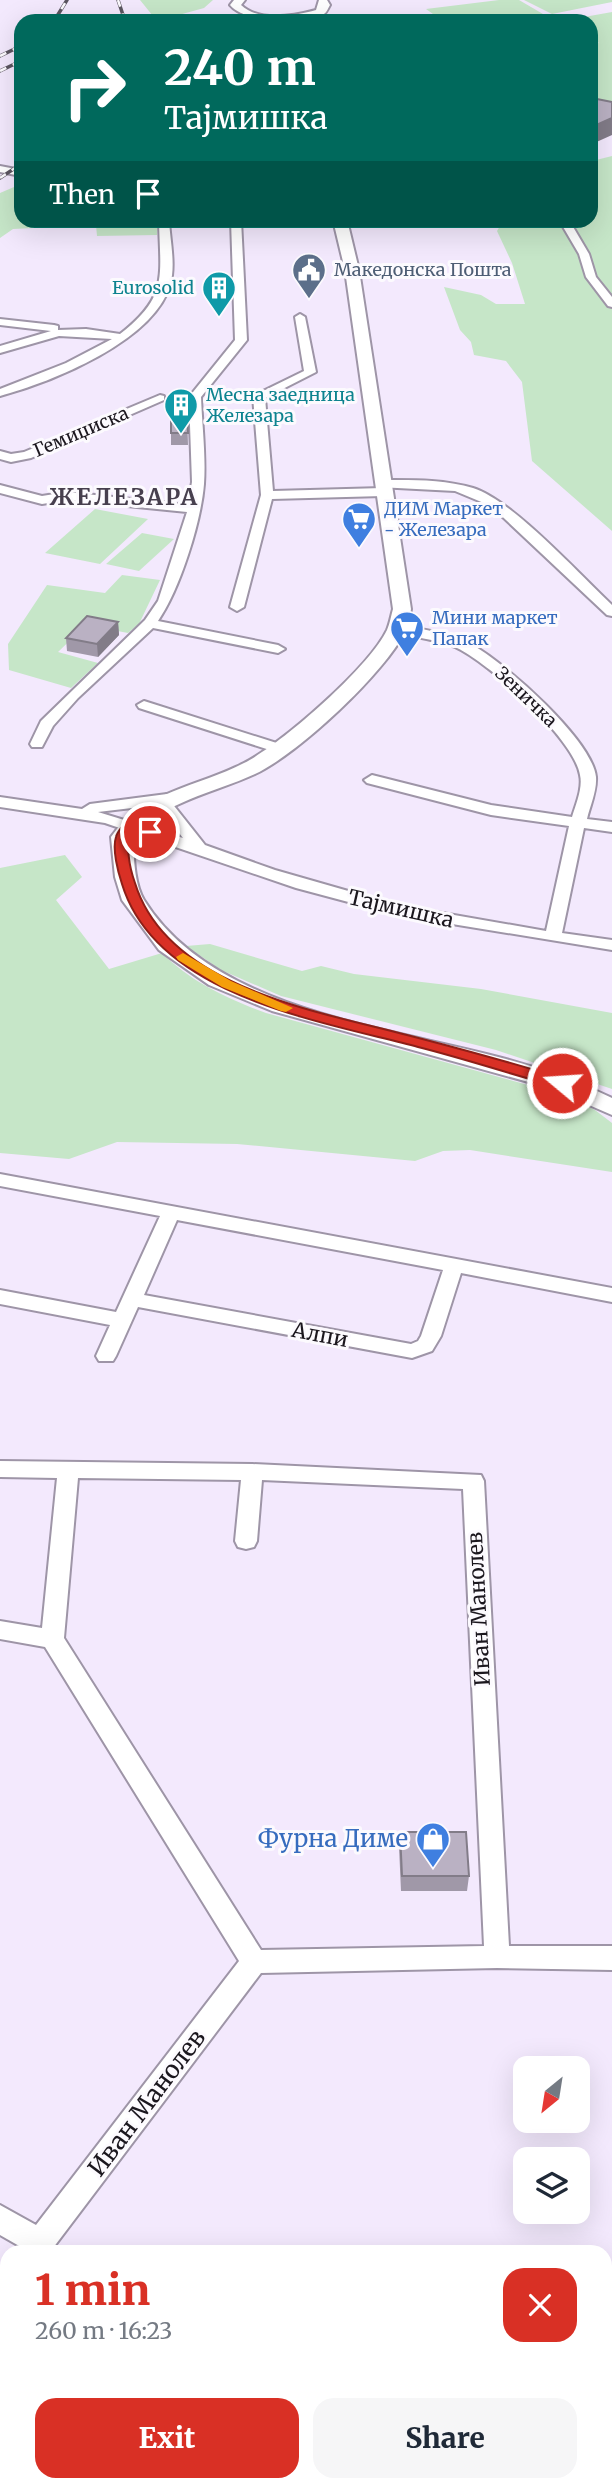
<!DOCTYPE html>
<html lang="en">
<head>
<meta charset="utf-8">
<style>
	:root { --surface:#fff; --page:#f6f6f7; --text:#1f2937; --muted:#747a83; --accent:#d93025 }
	body { margin:0; font-family:Merriweather,serif; background:var(--page); color:var(--text); height:100vh; display:flex; flex-direction:column; font-size:26px; white-space:nowrap }
	* { box-sizing:border-box; margin:0 }
	p { font-size:23px; color:var(--muted) }
	.icon { flex:none; width:38px; height:38px; fill:none; stroke:currentColor; stroke-width:2; stroke-linecap:round; stroke-linejoin:round }
	.map { position:relative; flex:1; overflow:hidden }
	.side { position:absolute; left:0px; top:2245px; width:612px; height:247px; display:flex; flex-direction:column; background:var(--surface); border-radius:21px 21px 0 0; box-shadow:0 7px 28px #0002 }
	.side>* { flex:none }
	.hud { position:absolute; left:14px; top:14px; width:584px; height:214px; border-radius:21px; box-shadow:0 7px 28px #0002; background:#00695c; color:#fff; overflow:hidden }
	.needle { width:46px; rotate:210deg }
	.fabs { position:absolute; left:513px; top:2056px; display:grid; gap:14px }
	.fabs a { display:grid; place-items:center; width:77px; height:77px; border-radius:14px; background:var(--surface); box-shadow:0 7px 28px #0002; font-size:35px }
	.pin { position:absolute; display:grid; place-items:center; width:60px; height:60px; color:#fff; margin:-30px; border:4px solid #fff; border-radius:50%; box-shadow:0 2px 7px #0007 }
	.me { position:absolute; width:77px; margin:-38px; rotate:288deg; stroke-linejoin:round; filter:drop-shadow(0 0 5px #0008) }
	.turn { display:flex; align-items:center; gap:24px; height:147px; padding:0 35px; font-size:32px }
	.turn .icon { width:91px; height:91px; stroke-width:2.5 }
	.turn b { display:block; font-size:49px; line-height:60px }
	.then { display:flex; align-items:center; height:66px; padding:0 35px; background:#0003; gap:14px; font-size:26px }
	.round { display:grid; place-items:center; flex:none; width:74px; height:74px; border-radius:21px; background:var(--page) }
	.summary { display:flex; align-items:center; justify-content:space-between; height:119px; padding:0 35px }
	h1 { font-size:42px; font-weight:800; line-height:52px; color:var(--accent) }
	.primary-button { display:flex; gap:14px; margin-top:auto; padding:14px 35px }
	.primary-button a { flex:1; height:80px; border-radius:21px; background:var(--accent); color:#fff; font-size:28px; font-weight:800; line-height:80px; text-align:center }
	.primary-button a+a { background:var(--page); color:var(--text) }
	.map>svg:first-child { display:block }
	.green { fill:#c6e6c8 }
	.lines { fill:none; stroke-linecap:round; stroke-linejoin:round }
	.street-casing { stroke:#9e95a7; stroke-width:4 }
	.secondary-casing { stroke:#9e95a7; stroke-width:4 }
	.street { fill:#fff; fill-rule:evenodd }
	.secondary { fill:#fff; fill-rule:evenodd }
	.rail-casing { stroke:#5b5560; stroke-width:3.5 }
	.rail { stroke:#fcfafe; stroke-width:2.5; stroke-dasharray:7; stroke-linecap:butt }
	.wall { fill:#a098a8 }
	.shaded-wall { fill:#827c88 }
	.building { fill:#bab1c3; stroke:#827c88; stroke-width:2 }
	.route { fill:#d93025; stroke:#8d1f18; stroke-width:2 }
	.slow { fill:#f59e0b }
	.labels { text-anchor:middle; stroke-width:6; stroke-linejoin:round; paint-order:stroke }
	.far-service-label { font-size:18px; fill:#4e5e75; stroke:#fcfafe; text-anchor:start }
	.far-culture-label { font-size:18px; fill:#0d838f; stroke:#fcfafe; text-anchor:end }
	.far-street-label { font-size:18px; fill:#1b171e; stroke:#fcfafe }
	.far-shop-label { font-size:18px; fill:#366cbe; stroke:#fcfafe; text-anchor:start }
	.street-label { font-size:21px; fill:#1b171e; stroke:#fcfafe }
	.far-district-label { font-size:23px; font-weight:bold; letter-spacing:2px; fill:#473f4e; stroke:#fcfafe }
	.near-shop-label { font-size:24px; fill:#366cbe; stroke:#fcfafe; text-anchor:end }
	.near-street-label { font-size:24px; fill:#1b171e; stroke:#fcfafe }
</style>
</head>
<body>
<div class="map">
<svg width="612" height="2491" viewBox="0 0 612 2491">
	<rect width="100%" height="100%" fill="#f3e9fd"/>
	<!-- green -->
	<path class="green" d="M 140,0 L 213,0 L 204,8 L 157,21 Z
		M 499,0 L 519,0 L 555,21 L 425,21 L 417,16 L 433,14 L 426,9 Z
		M 524,0 L 612,0 L 612,2 L 552,14 Z
		M 612,12 L 612,114 L 592,109 L 592,44 L 599,43 L 592,38 L 592,21 L 562,21 Z
		M 612,156 L 612,531 L 532,461 L 522,382 L 506,361 L 474,355 L 471,342 L 460,330 L 444,287 L 481,295 L 496,304 L 525,304 L 512,263 L 497,231 L 503,221 L 592,220 L 592,161 Z
		M 21,184 L 21,220 L 158,221 L 157,235 L 97,236 L 96,225 L 13,229 L 0,238 L 0,193 Z
		M 95,509 L 148,519 L 100,564 L 45,553 Z
		M 142,533 L 174,539 L 139,571 L 106,564 Z
		M 122,575 L 160,580 L 139,624 L 128,633 L 86,625 L 58,652 L 98,663 L 71,688 L 9,670 L 8,644 L 47,585 L 105,593 Z
		M 65,855 L 82,877 L 56,900 L 109,969 L 162,953 C 191,982 228,999 266,1013 L 568,1096 L 595,1110 L 612,1123 L 612,1172 L 470,1150 L 443,1151 L 415,1161 L 237,1144 L 117,1142 L 69,1159 L 0,1153 L 0,868 Z
		M 210,944 L 302,971 L 321,966 L 354,974 L 481,989 L 612,1013 L 612,1089 L 496,1050 L 281,996 L 221,970 L 186,946 Z
		M 275,2485 L 375,2485 L 375,2491 L 274,2491 Z"/>
	<g class="lines">
		<!-- street casing -->
		<g class="street-casing">
			<path id="street" d="M 0,166 L 21,170 L 21,176 L 0,172 Z
				M 159,220 L 169,220 C 170,241 176,265 170,285 C 154,341 52,382 0,396 L 0,389 L 66,363 L 112,339 L 59,336 L 0,353 L 0,346 L 51,331 L 0,325 L 0,319 L 54,325 L 58,326 L 58,330 L 86,329 L 120,334 C 169,296 160,276 159,220 Z
				M 231,220 L 241,220 L 247,340 L 201,397 C 202,425 206,456 204,484 C 201,522 180,589 158,621 L 278,645 L 285,649 L 278,653 L 153,628 L 78,698 L 53,726 L 42,747 L 32,747 L 30,744 L 41,721 L 145,620 L 158,601 L 187,512 L 67,500 L 42,504 L 0,493 L 0,485 L 42,496 L 67,492 L 188,505 L 192,482 L 189,397 L 235,340 Z
				M 559,220 L 569,220 L 589,254 L 596,277 L 612,297 L 612,307 L 608,306 L 586,277 L 579,254 Z
				M 300,314 L 305,317 L 316,372 L 265,398 L 273,491 L 383,488 L 389,492 L 383,496 L 272,499 L 244,607 L 237,611 L 230,607 L 261,495 L 253,396 L 304,371 L 295,317 Z
				M 160,395 L 164,396 L 164,400 L 31,458 L 11,462 L 0,459 L 0,451 L 11,454 L 24,452 Z
				M 382,480 C 412,480 443,479 473,488 C 512,500 579,574 612,605 L 612,616 L 607,615 L 491,506 L 455,491 L 378,487 L 378,481 Z
				M 397,625 C 423,629 451,633 474,646 C 506,664 592,740 596,777 C 597,791 590,806 587,819 L 612,822 L 612,832 L 584,828 L 562,933 L 612,940 L 612,950 L 397,915 L 296,888 L 105,823 L 0,807 L 0,797 L 82,809 L 90,804 L 167,794 L 172,796 L 175,799 L 171,802 L 205,845 L 275,870 L 397,905 L 546,931 L 569,826 L 491,815 L 367,783 L 364,780 L 372,775 L 491,805 L 572,817 C 576,804 583,788 580,775 C 574,738 488,662 455,647 C 434,639 413,637 392,632 L 392,626 ZM 157,805 L 183,838 L 98,812 Z
				M 144,701 L 286,746 L 288,749 L 281,753 L 276,752 L 139,708 L 137,705 Z
				M 0,1174 L 612,1288 L 612,1302 L 461,1273 L 441,1336 L 432,1351 L 412,1358 L 138,1307 L 116,1356 L 113,1361 L 99,1361 L 96,1356 L 110,1325 L 0,1304 L 0,1290 L 116,1312 L 160,1216 L 0,1186 ZM 177,1220 L 443,1270 L 421,1336 L 418,1341 L 411,1344 L 144,1295 Z
				M 0,1461 L 252,1464 L 481,1475 L 484,1481 L 509,1946 L 612,1946 L 612,1970 L 497,1968 L 261,1973 L 50,2252 L 19,2252 L 21,2247 L 0,2235 L 0,2205 L 36,2225 L 239,1961 L 45,1647 L 0,1639 L 0,1621 L 42,1628 L 57,1478 L 0,1477 ZM 78,1478 L 241,1480 L 235,1541 L 238,1547 L 246,1549 L 254,1547 L 257,1541 L 262,1480 L 463,1489 L 484,1946 L 261,1950 L 64,1638 Z
				M 7,2272 L 7,2306 L 0,2309 L 0,2275 Z
				M 606,2289 L 612,2289 L 612,2317 L 606,2317 Z"/>
		</g>
		<!-- secondary casing -->
		<g class="secondary-casing">
			<path id="secondary" d="M 234,0 L 245,0 L 241,5 C 259,22 294,16 316,10 L 319,0 L 327,0 L 330,5 C 328,8 327,12 324,14 C 305,28 245,23 230,5 Z
				M 333,220 L 347,220 L 359,270 L 411,609 C 410,616 409,623 406,630 C 385,673 298,754 255,774 C 212,794 165,800 133,838 C 134,858 134,883 144,900 C 212,1010 388,1027 502,1058 C 540,1068 576,1081 612,1098 L 612,1115 L 550,1088 L 272,1011 L 209,985 L 159,950 L 122,900 L 115,877 L 111,837 C 143,791 198,787 244,763 C 282,744 369,667 387,630 C 390,623 391,616 393,609 L 345,270 Z"/>
		</g>
		<!-- street -->
		<use href="#street" class="street"/>
		<!-- secondary -->
		<use href="#secondary" class="secondary"/>
		<!-- rail casing -->
		<g class="rail-casing">
			<path id="rail" d="M 118,0 L 125,21
				M 54,21 L 67,0
				M 0,56 L 21,46
				M 0,71 L 21,61
				M 0,178 L 21,164"/>
		</g>
		<!-- rail -->
		<use href="#rail" class="rail"/>
	</g>
	<!-- wall -->
	<path class="wall" d="M 187,414 L 188,445 L 171,445 L 171,433 Z
		M 118,622 L 119,635 L 98,657 L 67,651 L 66,638 Z
		M 400,1832 L 469,1876 L 467,1891 L 401,1891 L 399,1847 Z"/>
	<!-- shaded-wall -->
	<path class="shaded-wall" d="M 612,118 L 612,135 L 592,144 L 592,127 Z
		M 118,622 L 119,635 L 98,657 L 97,644 Z"/>
	<!-- building -->
	<path class="building" d="M 592,98 L 612,102 L 612,118 L 592,127 Z
		M 171,414 L 187,414 L 188,433 L 171,433 Z
		M 87,616 L 118,622 L 97,644 L 66,638 Z
		M 400,1832 L 466,1832 L 469,1876 L 402,1876 Z"/>
	<!-- route -->
	<path class="route" d="M 130,822 L 157,832 L 150,836 L 133,831 C 124,843 130,869 135,883 C 167,987 316,1011 407,1035 C 461,1049 514,1063 567,1080 L 569,1083 L 562,1088 C 513,1075 466,1059 418,1047 C 320,1021 156,996 122,884 C 118,872 112,849 116,837 C 117,832 122,827 125,823 Z"/>
	<!-- slow -->
	<path class="slow" d="M 183,953 L 231,981 L 293,1008 L 286,1012 L 281,1011 L 222,987 L 178,960 L 176,957 Z"/>
	<!-- icons -->
	<defs>
		<g id="civic-pin" transform="scale(1.75)"><path d="M0 17L-7.5 6A9.5 9.5 0 1 1 7.5 6Z" fill="#5c6f8a" stroke="#fcfafe"/><path d="M-.6-6.5H3V-4.5H.6V-3L4-1V1h2V6H-6V1h2V-1L-.6-3ZM-1.2 2.5V6h2.4V2.5Z" fill="#fff"/></g>
		<g id="building-pin" transform="scale(1.75)"><path d="M0 17L-7.5 6A9.5 9.5 0 1 1 7.5 6Z" fill="#0f9aa8" stroke="#fcfafe"/><path d="M-4-6H4V6H1V3H-1V6H-4ZM-2.5-4.3h1.7v1.8h-1.7ZM.8-4.3h1.7v1.8H.8ZM-2.5-1h1.7V.8h-1.7ZM.8-1h1.7V.8H.8Z" fill="#fff"/></g>
		<g id="supermarket-pin" transform="scale(1.75)"><path d="M0 17L-7.5 6A9.5 9.5 0 1 1 7.5 6Z" fill="#3f7fe0" stroke="#fcfafe"/><path d="M-6-5.5h2.5l.6 2H6L4.5 2H-2.5L-4.4-4H-6ZM-1.5 3.2a1.3 1.3 0 1 0 .1 0ZM3 3.2a1.3 1.3 0 1 0 .1 0Z" fill="#fff"/></g>
		<g id="shop-pin" transform="scale(1.75)"><path d="M0 17L-7.5 6A9.5 9.5 0 1 1 7.5 6Z" fill="#3f7fe0" stroke="#fcfafe"/><path d="M-5-2.5h2.3a2.7 3.5 0 0 1 5.4 0H5L5.5 6h-11ZM-1.5-2.5h3a1.5 2.3 0 0 0-3 0Z" fill="#fff"/></g>
	</defs>
	<g fill-rule="evenodd">
		<use href="#civic-pin" x="309" y="270"/>
		<use href="#building-pin" x="219" y="288"/>
		<use href="#building-pin" x="181" y="405"/>
		<use href="#supermarket-pin" x="359" y="519"/>
		<use href="#supermarket-pin" x="407" y="628"/>
		<use href="#shop-pin" x="433" y="1839"/>
	</g>
	<g class="labels">
		<!-- far-service labels -->
		<g class="far-service-label">
			<text x="334" y="276">Македонска Пошта</text>
		</g>
		<!-- far-culture labels -->
		<g class="far-culture-label">
			<text x="194" y="294">Eurosolid</text>
			<text x="206" y="401" text-anchor="start">Месна заедница<tspan x="206" dy="21">Железара</tspan></text>
		</g>
		<!-- far-street labels -->
		<g class="far-street-label">
			<text transform="translate(81 432) rotate(-23)" y="6">Гемиџиска</text>
			<text transform="translate(526 697) rotate(44)" y="6">Зеничка</text>
		</g>
		<!-- far-shop labels -->
		<g class="far-shop-label">
			<text x="384" y="515">ДИМ Маркет<tspan x="384" dy="21">- Железара</tspan></text>
			<text x="432" y="624">Мини маркет<tspan x="432" dy="21">Папак</tspan></text>
		</g>
		<!-- street labels -->
		<g class="street-label">
			<text transform="translate(401 909) rotate(13)" y="7">Тајмишка</text>
			<text transform="translate(320 1335) rotate(11)" y="7">Алпи</text>
			<text transform="translate(479 1609) rotate(-93)" y="7">Иван Манолев</text>
		</g>
		<!-- far-district labels -->
		<g class="far-district-label">
			<text x="124" y="505">ЖЕЛЕЗАРА</text>
		</g>
		<!-- near-shop labels -->
		<g class="near-shop-label">
			<text x="408" y="1847">Фурна Диме</text>
		</g>
		<!-- near-street labels -->
		<g class="near-street-label">
			<text transform="translate(147 2103) rotate(-53)" y="8">Иван Манолев</text>
		</g>
	</g>
</svg>
<div class="fabs">
<a><svg class="needle" viewBox="-14 -14 28 28"><path d="M0-13l5 13h-10z" fill="#e53935"/><path d="M0 13l5-13h-10z" fill="#747a83"/></svg></a>
<a><svg class="icon" aria-label="layers" viewBox="0 0 24 24"><path d="M12 4l9 5-9 5-9-5zM3 14l9 5 9-5"/></svg></a>
</div>
<div class="pin" style="left:150px;top:832px;background:#d93025"><svg class="icon" aria-label="arrive" viewBox="0 0 24 24"><path d="M6 21V4h12l-3 4 3 4H6"/></svg></div>
<svg class="me" style="left:562px;top:1083px" viewBox="-20 -20 40 40"><circle r="17" fill="#d93025" stroke="#fff" stroke-width="3"/><path d="M0-11L8 9 0 5-8 9z" fill="#fff"/></svg>
<div class="hud">
<div class="turn"><svg class="icon" aria-label="right" viewBox="0 0 24 24"><path d="M7 20v-9h11M14 6l5 5-5 5"/></svg><div><b>240 m</b>Тајмишка</div></div>
<div class="then">Then<svg class="icon" aria-label="arrive" viewBox="0 0 24 24"><path d="M6 21V4h12l-3 4 3 4H6"/></svg></div>
</div>
<section class="side">
<div class="summary"><div><h1>1 min</h1><p>260 m · 16:23</p></div><a class="round" style="background:#d93025;color:#fff"><svg class="icon" aria-label="close" viewBox="0 0 24 24"><path d="M6 6l12 12M18 6L6 18"/></svg></a></div>
<div class="primary-button"><a>Exit</a><a>Share</a></div>
</section>
</div>
</body>
</html>
